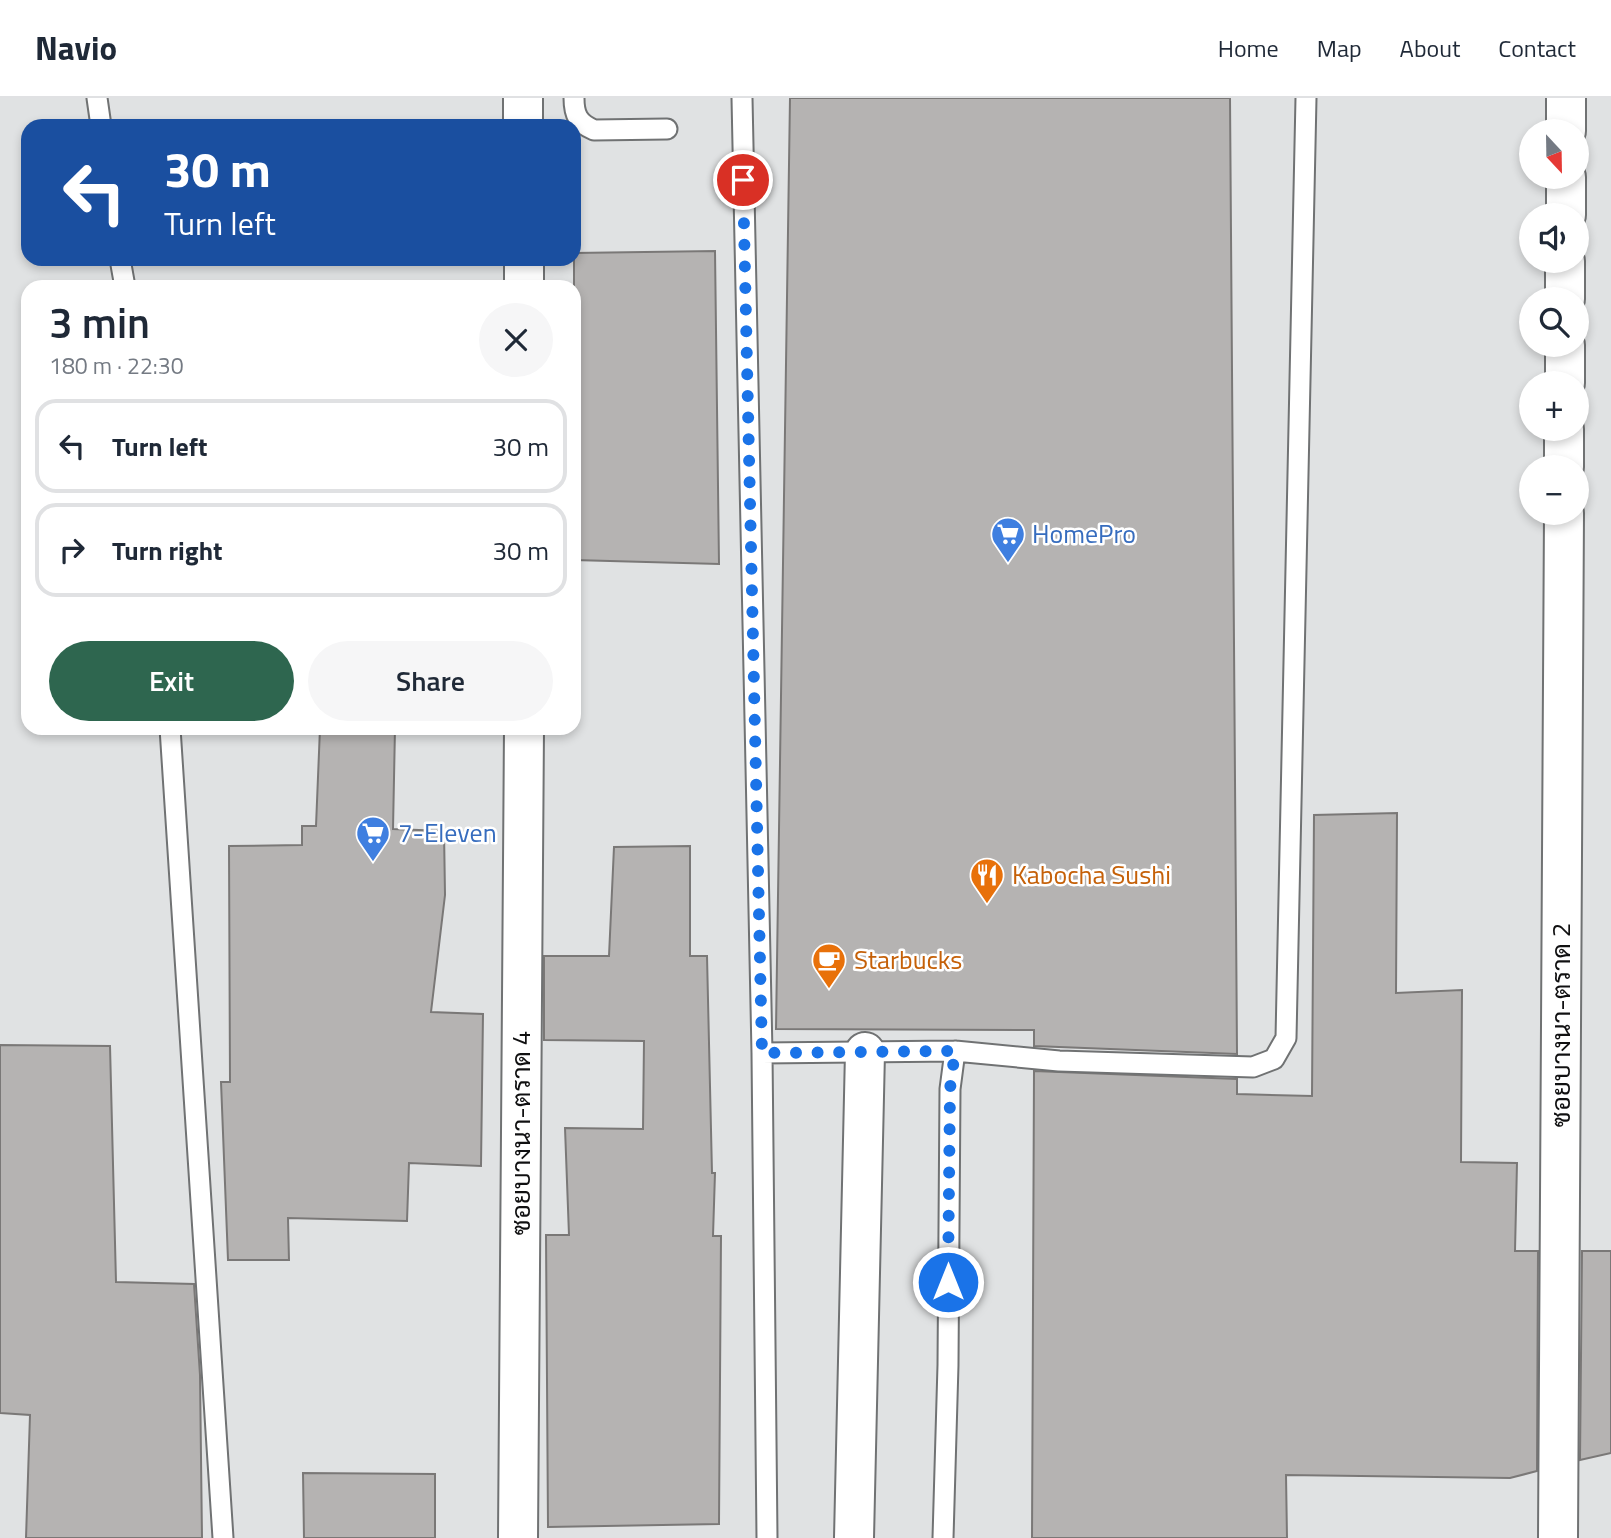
<!DOCTYPE html>
<html lang="en">
<head>
<meta charset="utf-8">
<style>
	:root { --surface:#fff; --page:#f6f6f7; --text:#1f2937; --muted:#747a83; --line:#e0e1e3; --accent:#2e664f }
	body { margin:0; font-family:"Titillium Web",Sarabun,sans-serif; background:var(--page); color:var(--text); height:100vh; display:flex; flex-direction:column; font-size:26px; white-space:nowrap }
	* { box-sizing:border-box; margin:0 }
	p { font-size:23px; color:var(--muted) }
	.icon { flex:none; width:38px; height:38px; fill:none; stroke:currentColor; stroke-width:2; stroke-linecap:round; stroke-linejoin:round }
	.map { position:relative; flex:1; overflow:hidden }
	.sheet { position:absolute; left:21px; top:182px; width:560px; height:455px; display:flex; flex-direction:column; background:var(--surface); border-radius:21px; box-shadow:0 4px 10px #0003 }
	.sheet>* { flex:none }
	.guide { position:absolute; left:21px; top:21px; width:560px; height:147px; border-radius:21px; box-shadow:0 4px 10px #0003; background:#1a4fa0; color:#fff; overflow:hidden }
	.needle { width:46px; rotate:158deg }
	.tools { position:absolute; left:1519px; top:21px; display:grid; gap:14px }
	.tools a { display:grid; place-items:center; width:70px; height:70px; border-radius:50%; background:var(--surface); box-shadow:0 4px 10px #0003; font-size:35px }
	.pin { position:absolute; display:grid; place-items:center; width:60px; height:60px; color:#fff; margin:-30px; border:4px solid #fff; border-radius:50%; box-shadow:0 2px 7px #0007 }
	.me { position:absolute; width:77px; margin:-38px; rotate:0deg; stroke-linejoin:round; filter:drop-shadow(0 0 5px #0008) }
	.turn { display:flex; align-items:center; gap:24px; height:147px; padding:0 28px; font-size:32px }
	.turn .icon { width:91px; height:91px; stroke-width:2.5 }
	.turn b { display:block; font-size:49px; line-height:60px }
	.round { display:grid; place-items:center; flex:none; width:74px; height:74px; border-radius:37px; background:var(--page) }
	.headline { display:flex; align-items:center; justify-content:space-between; height:119px; padding:0 28px }
	h1 { font-size:42px; font-weight:600; line-height:52px }
	.button { display:flex; gap:14px; margin-top:auto; padding:14px 28px }
	.button a { flex:1; height:80px; border-radius:42px; background:var(--accent); color:#fff; font-size:28px; font-weight:600; line-height:80px; text-align:center }
	.button a+a { background:var(--page); color:var(--text) }
	ul { padding:0; list-style:none }
	li { display:flex; align-items:center; gap:21px; height:94px; margin:0 14px 10px; padding:0 14px; border:4px solid var(--line); border-radius:21px }
	li div { flex:1 }
	li b { display:block; font-size:26px }
	li em { font-style:normal }
	header { display:flex; align-items:center; gap:42px; box-sizing:border-box; height:98px; padding:0 35px; background:var(--surface); border-bottom:2px solid var(--line) }
	header strong { font-size:33px }
	nav { display:flex; gap:38px; margin-inline-start:auto; font-size:24px }
	.map>svg:first-child { display:block }
	.building { fill:#b5b3b2; stroke:#7a7877; stroke-width:2 }
	.lines { fill:none; stroke-linecap:round; stroke-linejoin:round }
	.service-casing { stroke:#707273; stroke-width:23 }
	.minor-casing { stroke:#707273; stroke-width:42 }
	.service { stroke:#fff; stroke-width:19 }
	.minor { stroke:#fff; stroke-width:38 }
	.route { stroke:#1a73e8; stroke-width:12; stroke-dasharray:0 21.6 }
	.labels { text-anchor:middle; stroke-width:5; stroke-linejoin:round; paint-order:stroke }
	.shop-label { font-size:26px; fill:#366cbe; stroke:#fff; text-anchor:start }
	.food-label { font-size:26px; fill:#c56008; stroke:#fff; text-anchor:start }
	.street-label { font-size:26px; fill:#101011; stroke:#fff }
</style>
</head>
<body>
<header>
<strong>Navio</strong>
<nav><a>Home</a><a>Map</a><a>About</a><a>Contact</a></nav>
</header>
<div class="map">
<svg width="1611" height="1440" viewBox="0 0 1611 1440">
	<rect width="100%" height="100%" fill="#e0e2e3"/>
	<!-- building -->
	<path class="building" d="M 790,0 L 1230,0 L 1237,956 L 1034,948 L 1034,932 L 776,931 Z
		M 715,153 L 719,466 L 574,462 L 574,155 Z
		M 320,630 L 395,630 L 393,731 L 444,733 L 445,797 L 431,914 L 483,916 L 481,1068 L 409,1065 L 407,1123 L 288,1120 L 289,1162 L 228,1162 L 221,984 L 230,984 L 229,748 L 302,747 L 302,728 L 316,728 Z
		M 1397,715 L 1396,895 L 1462,892 L 1461,1064 L 1517,1065 L 1515,1153 L 1538,1153 L 1537,1373 L 1510,1380 L 1286,1377 L 1287,1440 L 1032,1440 L 1034,973 L 1237,981 L 1237,996 L 1312,998 L 1314,717 Z
		M 690,748 L 690,858 L 707,858 L 712,1075 L 715,1075 L 713,1138 L 721,1138 L 719,1426 L 548,1429 L 546,1137 L 569,1137 L 565,1030 L 643,1031 L 644,943 L 544,942 L 544,858 L 609,858 L 614,749 Z
		M 0,947 L 110,948 L 116,1184 L 194,1186 L 200,1277 L 202,1440 L 26,1440 L 30,1317 L 0,1315 Z
		M 1582,1153 L 1611,1153 L 1611,1355 L 1580,1362 Z
		M 303,1375 L 435,1376 L 435,1440 L 304,1440 Z"/>
	<g class="lines">
		<!-- service casing -->
		<g class="service-casing">
			<path id="service" d="M 97,0 L 101,28
				M 574,0 C 574,17 578,25 594,32 L 667,31
				M 742,0 L 762,955 L 767,1440
				M 120,161 L 125,189
				M 170,630 L 223,1440
				M 762,955 L 955,953 L 1059,963 L 1253,969 L 1274,961 L 1286,940 L 1306,0
				M 943,1440 L 948,1267 L 950,991 L 955,953"/>
		</g>
		<!-- minor casing -->
		<g class="minor-casing">
			<path id="minor" d="M 523,0 L 523,28
				M 1566,33 L 1566,0
				M 1566,117 L 1566,79
				M 524,161 L 524,189
				M 1565,201 L 1565,163
				M 1565,285 L 1565,247
				M 1564,369 L 1564,331
				M 518,1440 L 524,630
				M 854,1440 L 865,954
				M 1558,1440 L 1564,415"/>
		</g>
		<!-- service -->
		<use href="#service" class="service"/>
		<!-- minor -->
		<use href="#minor" class="minor"/>
	</g>
	<g class="lines">
		<!-- route -->
		<path class="route" d="M 743,82 L 762,955 L 955,953 L 950,991 L 948,1184"/>
	</g>
	<!-- icons -->
	<defs>
		<g id="supermarket-pin" transform="scale(1.75)"><path d="M0 17L-7.5 6A9.5 9.5 0 1 1 7.5 6Z" fill="#3f7fe0" stroke="#fff"/><path d="M-6-5.5h2.5l.6 2H6L4.5 2H-2.5L-4.4-4H-6ZM-1.5 3.2a1.3 1.3 0 1 0 .1 0ZM3 3.2a1.3 1.3 0 1 0 .1 0Z" fill="#fff"/></g>
		<g id="restaurant-pin" transform="scale(1.75)"><path d="M0 17L-7.5 6A9.5 9.5 0 1 1 7.5 6Z" fill="#e8710a" stroke="#fff"/><path d="M-5-6h1v4h1v-4h1v4h1v-4h1v5L-1.5 .5V6h-2V.5L-5-1ZM5-6V6H3V1.5H1.5Q1.5-4 5-6Z" fill="#fff"/></g>
		<g id="cafe-pin" transform="scale(1.75)"><path d="M0 17L-7.5 6A9.5 9.5 0 1 1 7.5 6Z" fill="#e8710a" stroke="#fff"/><path d="M-5.5-4.5H6V0H3Q3 3.5 0 3.5H-2.5Q-5.5 3.5-5.5 0ZM3-3.2v2h1.7v-2ZM-6 4.5H4V6H-6Z" fill="#fff"/></g>
	</defs>
	<g fill-rule="evenodd">
		<use href="#supermarket-pin" x="1008" y="436"/>
		<use href="#supermarket-pin" x="373" y="735"/>
		<use href="#restaurant-pin" x="987" y="777"/>
		<use href="#cafe-pin" x="829" y="862"/>
	</g>
	<g class="labels">
		<!-- shop labels -->
		<g class="shop-label">
			<text x="1032" y="445">HomePro</text>
			<text x="398" y="744">7-Eleven</text>
		</g>
		<!-- food labels -->
		<g class="food-label">
			<text x="1012" y="786">Kabocha Sushi</text>
			<text x="854" y="871">Starbucks</text>
		</g>
		<!-- street labels -->
		<g class="street-label">
			<text transform="translate(1561 927) rotate(-90)" y="9">ซอยบางนา-ตราด 2</text>
			<text transform="translate(521 1035) rotate(-90)" y="9">ซอยบางนา-ตราด 4</text>
		</g>
	</g>
</svg>
<div class="tools">
<a><svg class="needle" viewBox="-14 -14 28 28"><path d="M0-13l5 13h-10z" fill="#e53935"/><path d="M0 13l5-13h-10z" fill="#747a83"/></svg></a>
<a><svg class="icon" aria-label="sound" viewBox="0 0 24 24"><path d="M4 9h4l5-4v14l-5-4H4zM17 9q2 3 0 6"/></svg></a>
<a><svg class="icon" aria-label="search" viewBox="0 0 24 24"><circle cx="10" cy="10" r="6"/><path d="M15 15l6 6"/></svg></a>
<a>+</a>
<a>−</a>
</div>
<div class="pin" style="left:743px;top:82px;background:#d93025"><svg class="icon" aria-label="arrive" viewBox="0 0 24 24"><path d="M6 21V4h12l-3 4 3 4H6"/></svg></div>
<svg class="me" style="left:948px;top:1184px" viewBox="-20 -20 40 40"><circle r="17" fill="#1a73e8" stroke="#fff" stroke-width="3"/><path d="M0-11L8 9 0 5-8 9z" fill="#fff"/></svg>
<div class="guide">
<div class="turn"><svg class="icon" aria-label="left" viewBox="0 0 24 24"><path d="M17 20v-9H6M10 6l-5 5 5 5"/></svg><div><b>30 m</b>Turn left</div></div>
</div>
<section class="sheet">
<div class="headline"><div><h1>3 min</h1><p>180 m · 22:30</p></div><a class="round"><svg class="icon" aria-label="close" viewBox="0 0 24 24"><path d="M6 6l12 12M18 6L6 18"/></svg></a></div>
<ul>
<li><svg class="icon" aria-label="left" viewBox="0 0 24 24"><path d="M17 20v-9H6M10 6l-5 5 5 5"/></svg><div><b>Turn left</b></div><em>30 m</em></li>
<li><svg class="icon" aria-label="right" viewBox="0 0 24 24"><path d="M7 20v-9h11M14 6l5 5-5 5"/></svg><div><b>Turn right</b></div><em>30 m</em></li>
</ul>
<div class="button"><a>Exit</a><a>Share</a></div>
</section>
</div>
</body>
</html>
